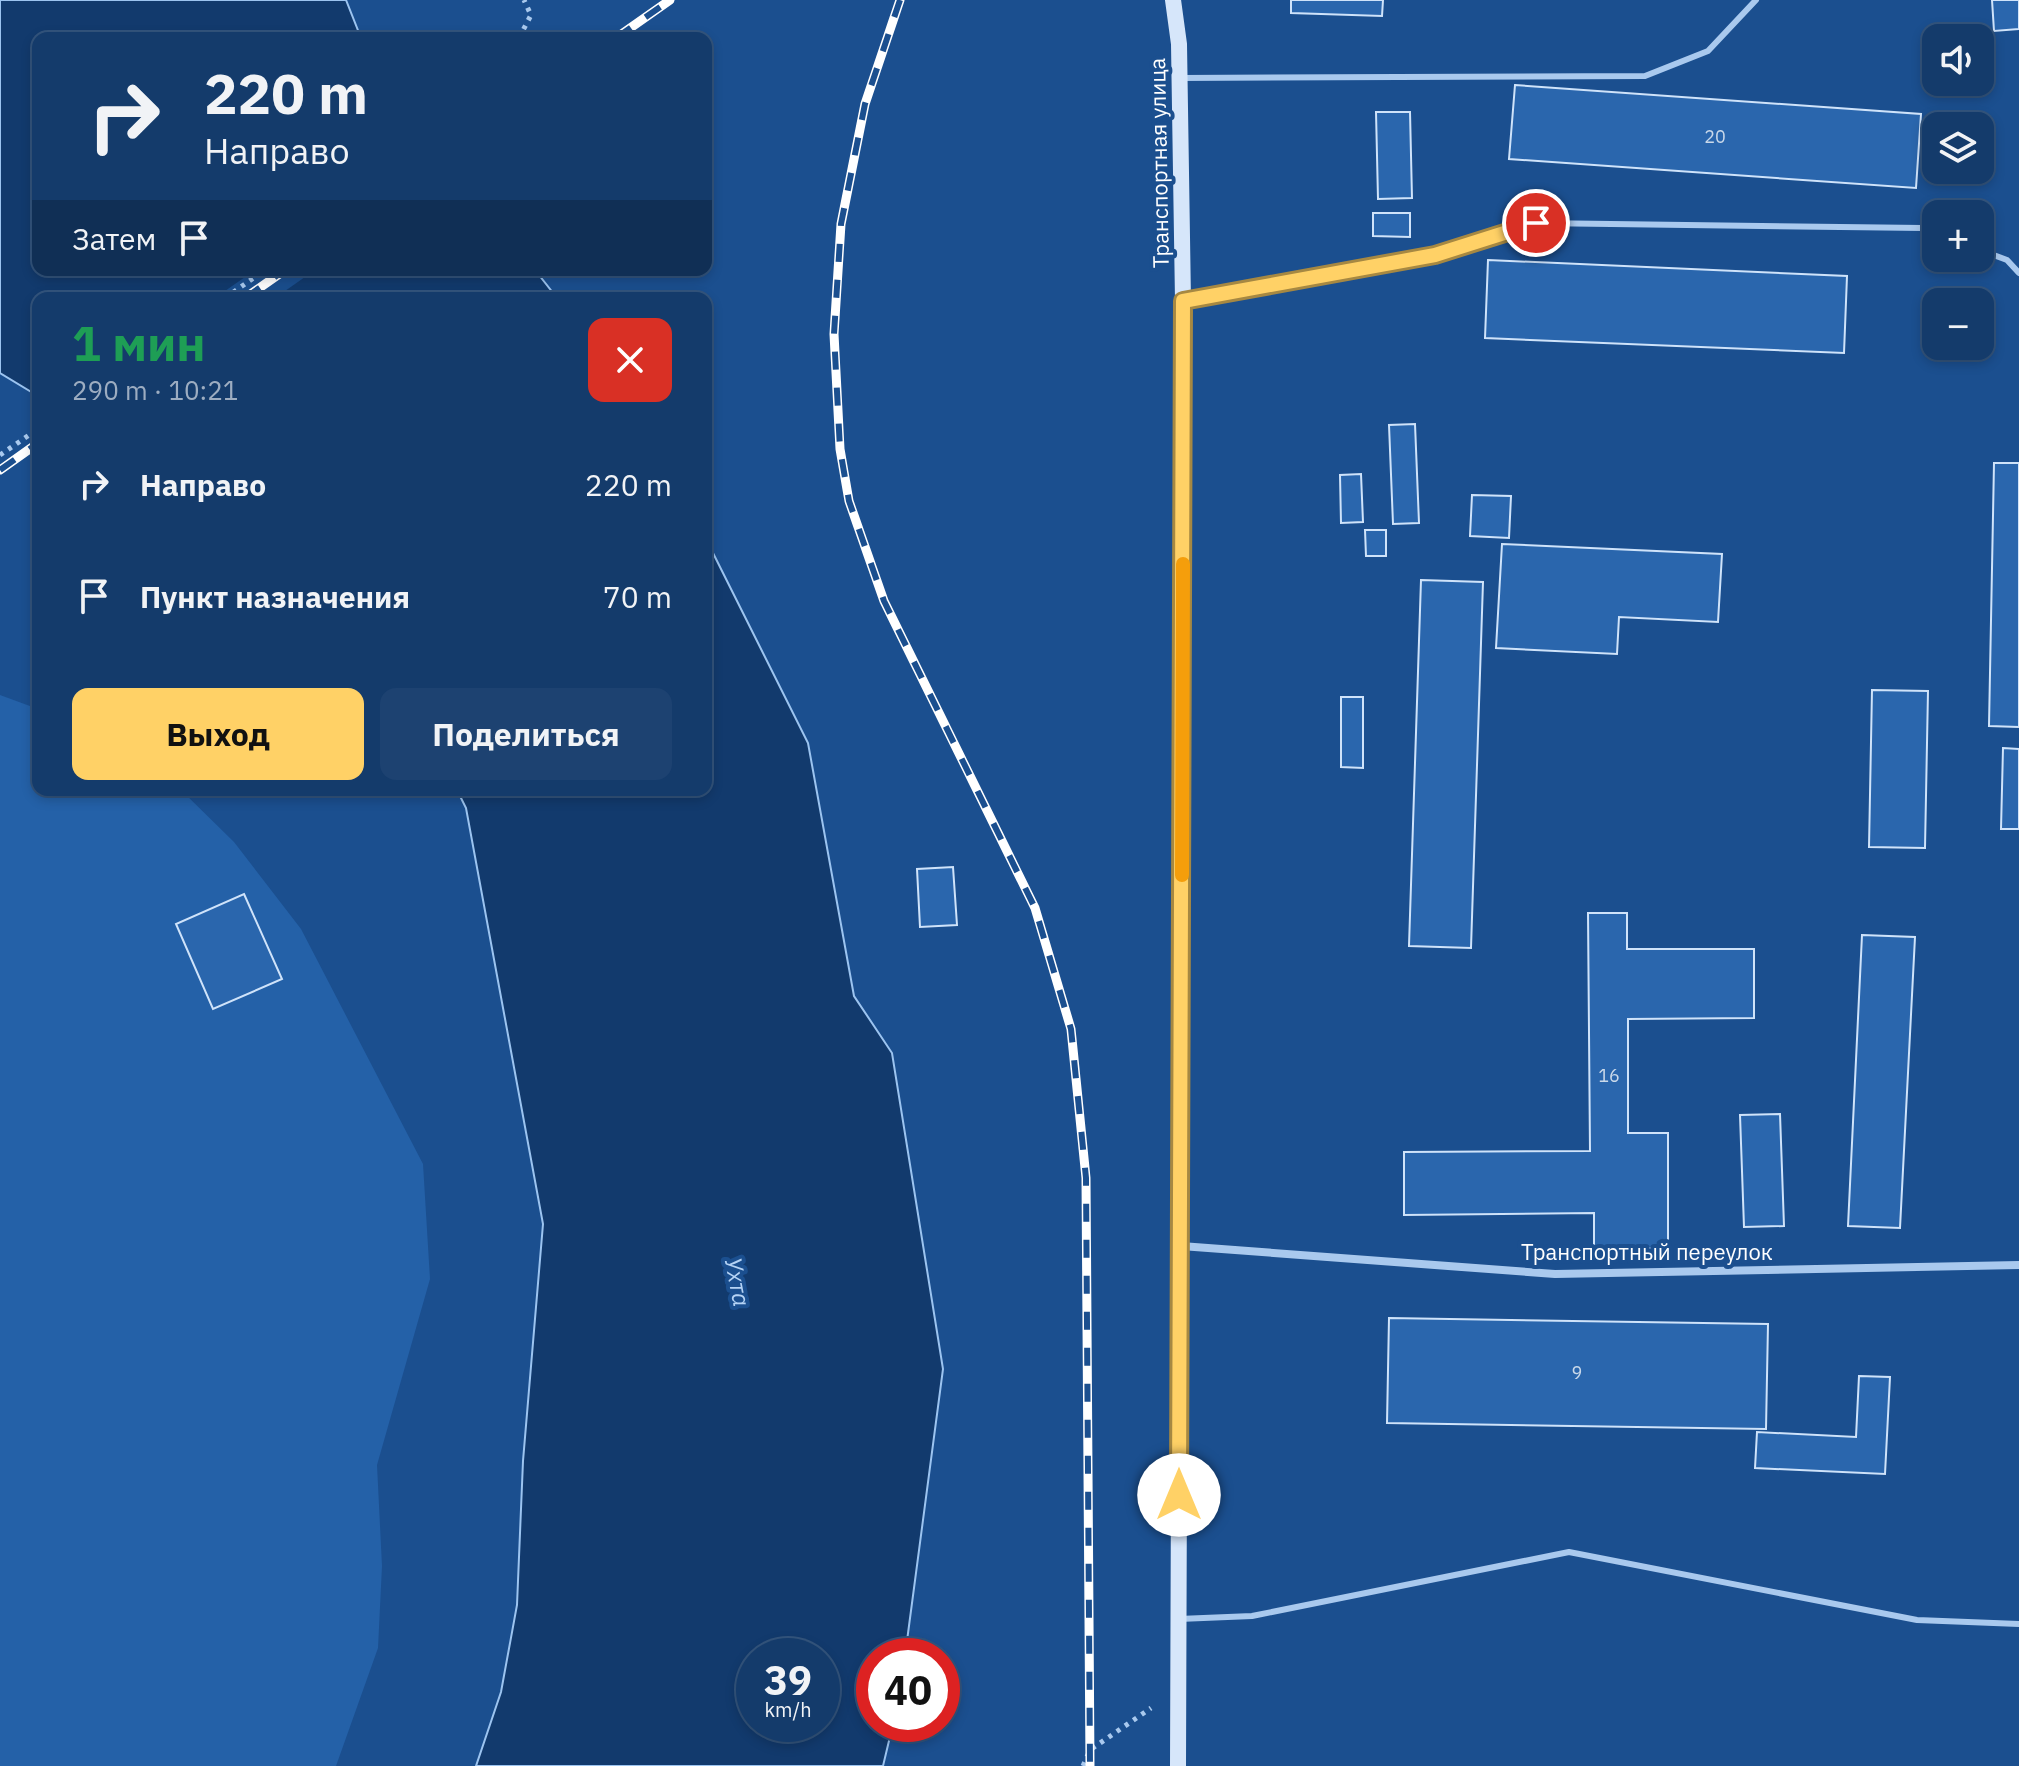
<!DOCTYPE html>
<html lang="ru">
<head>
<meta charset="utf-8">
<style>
	:root { --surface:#143b6b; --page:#1d4271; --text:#f1f3f6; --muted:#9dadc1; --line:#33557e; --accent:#ffd166 }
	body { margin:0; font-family:"IBM Plex Sans",sans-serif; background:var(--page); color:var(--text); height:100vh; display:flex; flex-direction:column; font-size:30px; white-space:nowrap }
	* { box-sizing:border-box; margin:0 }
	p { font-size:26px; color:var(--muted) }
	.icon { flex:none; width:44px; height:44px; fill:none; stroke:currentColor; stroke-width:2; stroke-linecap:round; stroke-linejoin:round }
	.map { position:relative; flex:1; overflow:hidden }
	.panel { position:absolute; left:32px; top:292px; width:680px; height:504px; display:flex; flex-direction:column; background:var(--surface); border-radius:16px; box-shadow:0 4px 12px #0003,0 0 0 2px var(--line) }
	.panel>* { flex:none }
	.guide { position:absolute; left:32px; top:32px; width:680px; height:244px; border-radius:16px; box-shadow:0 4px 12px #0003,0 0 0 2px var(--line); background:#143b6b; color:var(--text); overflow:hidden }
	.fabs { position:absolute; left:1922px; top:24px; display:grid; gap:16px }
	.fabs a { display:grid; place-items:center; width:72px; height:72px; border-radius:16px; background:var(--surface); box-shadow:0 4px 12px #0003,0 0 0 2px var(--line); font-size:40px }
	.speed { position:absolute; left:736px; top:1638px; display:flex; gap:16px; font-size:40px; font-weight:700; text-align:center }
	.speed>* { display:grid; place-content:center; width:104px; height:104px; border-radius:50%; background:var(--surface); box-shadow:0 4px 12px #0003,0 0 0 2px var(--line); line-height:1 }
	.speed small { font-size:20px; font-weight:400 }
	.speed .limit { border:12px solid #d22; background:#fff; color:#111 }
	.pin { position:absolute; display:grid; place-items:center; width:68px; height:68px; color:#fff; margin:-34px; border:4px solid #fff; border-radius:50%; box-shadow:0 2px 8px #0007 }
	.me { position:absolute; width:88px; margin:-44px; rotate:0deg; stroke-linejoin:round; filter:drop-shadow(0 0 6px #0008) }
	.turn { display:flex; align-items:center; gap:28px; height:168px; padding:0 40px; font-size:36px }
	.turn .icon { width:104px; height:104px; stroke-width:2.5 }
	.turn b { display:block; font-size:56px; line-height:68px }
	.then { display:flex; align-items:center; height:76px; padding:0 40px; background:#0003; gap:16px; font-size:30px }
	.round { display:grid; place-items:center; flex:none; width:84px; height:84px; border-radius:16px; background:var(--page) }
	.head { display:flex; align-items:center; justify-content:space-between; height:136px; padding:0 40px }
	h1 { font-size:48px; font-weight:800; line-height:60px; color:#1e9e55 }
	.primary-button { display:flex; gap:16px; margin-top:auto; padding:16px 40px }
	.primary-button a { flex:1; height:92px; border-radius:16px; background:var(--accent); color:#111; font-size:32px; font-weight:800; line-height:92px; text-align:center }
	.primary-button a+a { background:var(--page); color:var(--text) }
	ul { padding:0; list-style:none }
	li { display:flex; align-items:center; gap:24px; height:112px; padding:0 40px }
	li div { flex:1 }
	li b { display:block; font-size:30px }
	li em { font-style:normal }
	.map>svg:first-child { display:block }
	.green { fill:#2461a8 }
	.water { fill:#123a6d; stroke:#9cc4f0; stroke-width:2; fill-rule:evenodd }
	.pier { fill:#1b4f8f }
	.building { fill:#2a66ad; stroke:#cfe3fa; stroke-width:2 }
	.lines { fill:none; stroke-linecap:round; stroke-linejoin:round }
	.path { stroke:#a9c9ee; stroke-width:5; stroke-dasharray:4 6; stroke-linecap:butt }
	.lane { stroke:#a9c9ee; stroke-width:6 }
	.street { stroke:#a9c9ee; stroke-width:8 }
	.secondary { stroke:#d6e6fa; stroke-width:16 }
	.rail-casing { stroke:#fff; stroke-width:9 }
	.rail { stroke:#1b4f8f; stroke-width:6; stroke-dasharray:18; stroke-linecap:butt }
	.route-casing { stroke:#a68842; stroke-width:20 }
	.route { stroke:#ffd166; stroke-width:14 }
	.slow { stroke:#f59e0b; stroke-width:14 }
	.labels { text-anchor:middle; stroke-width:8; stroke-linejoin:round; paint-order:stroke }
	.number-label { font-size:18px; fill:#cad9ea }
	.street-label { font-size:22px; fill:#fff; stroke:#1b4f8f }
	.water-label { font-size:24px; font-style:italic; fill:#b5d3f5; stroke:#1b4f8f }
</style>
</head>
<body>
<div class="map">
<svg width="2019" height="1766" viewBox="0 0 2019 1766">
	<rect width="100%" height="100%" fill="#1b4f8f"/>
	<!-- green -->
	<path class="green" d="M 0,695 L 38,709 L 38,790 L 181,790 L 234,842 L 301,929 L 423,1164 L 430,1279 L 377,1465 L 382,1566 L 378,1648 L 336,1766 L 0,1766 Z"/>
	<!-- water -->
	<path class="water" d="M 0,0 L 346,0 L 361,38 L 38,38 L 38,270 L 535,270 L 557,298 L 38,298 L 38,396 L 0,373 Z
		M 706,539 L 808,743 L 854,996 L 892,1053 L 943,1369 L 905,1656 L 874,1656 L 874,1724 L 893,1724 L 883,1766 L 476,1766 L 501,1692 L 517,1605 L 523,1461 L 543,1224 L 466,808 L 457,790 L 706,790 ZM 754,1656 L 822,1656 L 822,1724 L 754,1724 Z"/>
	<!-- pier -->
	<path class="pier" d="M 255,270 L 315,270 L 275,298 L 215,298 Z"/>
	<!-- building -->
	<path class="building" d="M 1291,0 L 1383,0 L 1382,16 L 1291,13 Z
		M 1992,0 L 2019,0 L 2019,29 L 1994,31 Z
		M 1515,85 L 1921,114 L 1916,188 L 1509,159 Z
		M 1376,112 L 1410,112 L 1412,198 L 1378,199 Z
		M 1373,213 L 1410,213 L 1410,237 L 1373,236 Z
		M 1488,260 L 1847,276 L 1844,353 L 1485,338 Z
		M 1415,424 L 1419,523 L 1393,524 L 1389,425 Z
		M 1994,463 L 2019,463 L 2019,727 L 1989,726 Z
		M 1361,474 L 1363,522 L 1341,523 L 1340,475 Z
		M 1472,495 L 1511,496 L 1509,538 L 1470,536 Z
		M 1365,530 L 1386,530 L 1386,556 L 1366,556 Z
		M 1502,544 L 1722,554 L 1718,622 L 1619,617 L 1617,654 L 1496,648 Z
		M 1421,580 L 1483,582 L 1471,948 L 1409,946 Z
		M 1872,690 L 1928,691 L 1925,848 L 1869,847 Z
		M 1341,697 L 1363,697 L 1363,768 L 1341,767 Z
		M 2003,748 L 2019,749 L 2019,829 L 2001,829 Z
		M 953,867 L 957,925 L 920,927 L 917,869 Z
		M 244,894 L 282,979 L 213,1009 L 176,924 Z
		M 1588,913 L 1627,913 L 1627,949 L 1754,949 L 1754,1018 L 1628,1019 L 1628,1133 L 1668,1133 L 1668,1248 L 1594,1249 L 1594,1213 L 1404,1215 L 1404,1152 L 1590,1151 Z
		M 1862,935 L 1915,937 L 1900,1228 L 1848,1226 Z
		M 1780,1114 L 1784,1226 L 1744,1227 L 1740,1115 Z
		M 1389,1318 L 1768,1324 L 1766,1429 L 1387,1423 Z
		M 1859,1376 L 1890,1377 L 1885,1474 L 1755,1468 L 1757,1432 L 1856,1437 Z"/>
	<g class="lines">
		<!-- path -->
		<path class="path" d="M 519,38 L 531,15 L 524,0
			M 225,298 L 265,270
			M 0,455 L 38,429
			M 1083,1766 L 1090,1750 L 1151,1708"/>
		<!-- lane -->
		<path class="lane" d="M 1180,78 L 1645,76 L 1708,51 L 1756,0
			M 1980,250 L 2007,260 L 2019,273
			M 1183,301 L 1435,255 L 1536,223 L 1923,228 L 1936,233
			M 1179,1619 L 1252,1616 L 1569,1552 L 1917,1620 L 2019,1624"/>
		<!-- street -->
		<path class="street" d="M 1181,1246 L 1555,1274 L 2019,1265"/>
		<!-- secondary -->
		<path class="secondary" d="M 1173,0 L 1179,44 L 1183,301 L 1178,1766"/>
		<!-- rail casing -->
		<g class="rail-casing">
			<path id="rail" d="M 900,0 L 865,104 L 841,224 L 834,334 L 840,449 L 849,501 L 884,601 L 1035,908 L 1071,1029 L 1086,1178 L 1090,1766
				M 616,38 L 670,0
				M 245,298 L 285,270
				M 0,470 L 38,443"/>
		</g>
		<!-- rail -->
		<use href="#rail" class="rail"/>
	</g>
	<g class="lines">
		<!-- route casing -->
		<g class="route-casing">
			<path id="route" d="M 1179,1495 L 1183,301 L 1435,255 L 1536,223"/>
		</g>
		<!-- route -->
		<use href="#route" class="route"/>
		<!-- slow -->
		<path class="slow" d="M 1182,875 L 1183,564"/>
	</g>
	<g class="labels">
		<!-- number labels -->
		<g class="number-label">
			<text x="1715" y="143">20</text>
			<text x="1609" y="1082">16</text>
			<text x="1577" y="1379">9</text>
		</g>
		<!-- street labels -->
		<g class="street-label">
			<text transform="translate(1159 163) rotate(-91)" y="8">Транспортная улица</text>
			<text x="1647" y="1260">Транспортный переулок</text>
		</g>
		<!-- water labels -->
		<g class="water-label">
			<text transform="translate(737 1282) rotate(79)" y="8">Ухта</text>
		</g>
	</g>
</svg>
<div class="fabs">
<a><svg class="icon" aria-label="sound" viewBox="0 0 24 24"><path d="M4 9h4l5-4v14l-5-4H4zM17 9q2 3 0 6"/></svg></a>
<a><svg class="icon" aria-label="layers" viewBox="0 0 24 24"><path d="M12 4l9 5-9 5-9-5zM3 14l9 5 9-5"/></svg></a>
<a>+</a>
<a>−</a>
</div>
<div class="speed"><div>39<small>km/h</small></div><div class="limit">40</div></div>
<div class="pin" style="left:1536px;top:223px;background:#d93025"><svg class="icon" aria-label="arrive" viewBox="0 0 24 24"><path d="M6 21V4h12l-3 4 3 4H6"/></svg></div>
<svg class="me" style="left:1179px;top:1495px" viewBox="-20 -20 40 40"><circle r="19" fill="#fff"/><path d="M0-13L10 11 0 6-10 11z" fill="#ffd166"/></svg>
<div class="guide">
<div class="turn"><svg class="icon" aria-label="right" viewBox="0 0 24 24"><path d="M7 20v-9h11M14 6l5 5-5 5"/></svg><div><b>220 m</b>Направо</div></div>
<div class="then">Затем<svg class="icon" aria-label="arrive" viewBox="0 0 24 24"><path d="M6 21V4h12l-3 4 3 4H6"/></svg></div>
</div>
<section class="panel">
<div class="head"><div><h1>1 мин</h1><p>290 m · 10:21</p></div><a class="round" style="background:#d93025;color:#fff"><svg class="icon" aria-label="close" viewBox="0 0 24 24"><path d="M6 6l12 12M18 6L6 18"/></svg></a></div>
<ul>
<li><svg class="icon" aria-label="right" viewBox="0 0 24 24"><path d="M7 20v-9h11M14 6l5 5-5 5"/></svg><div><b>Направо</b></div><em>220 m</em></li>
<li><svg class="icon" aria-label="arrive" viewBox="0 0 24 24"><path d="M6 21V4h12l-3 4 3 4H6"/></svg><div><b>Пункт назначения</b></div><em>70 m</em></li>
</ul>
<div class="primary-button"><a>Выход</a><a>Поделиться</a></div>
</section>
</div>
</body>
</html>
